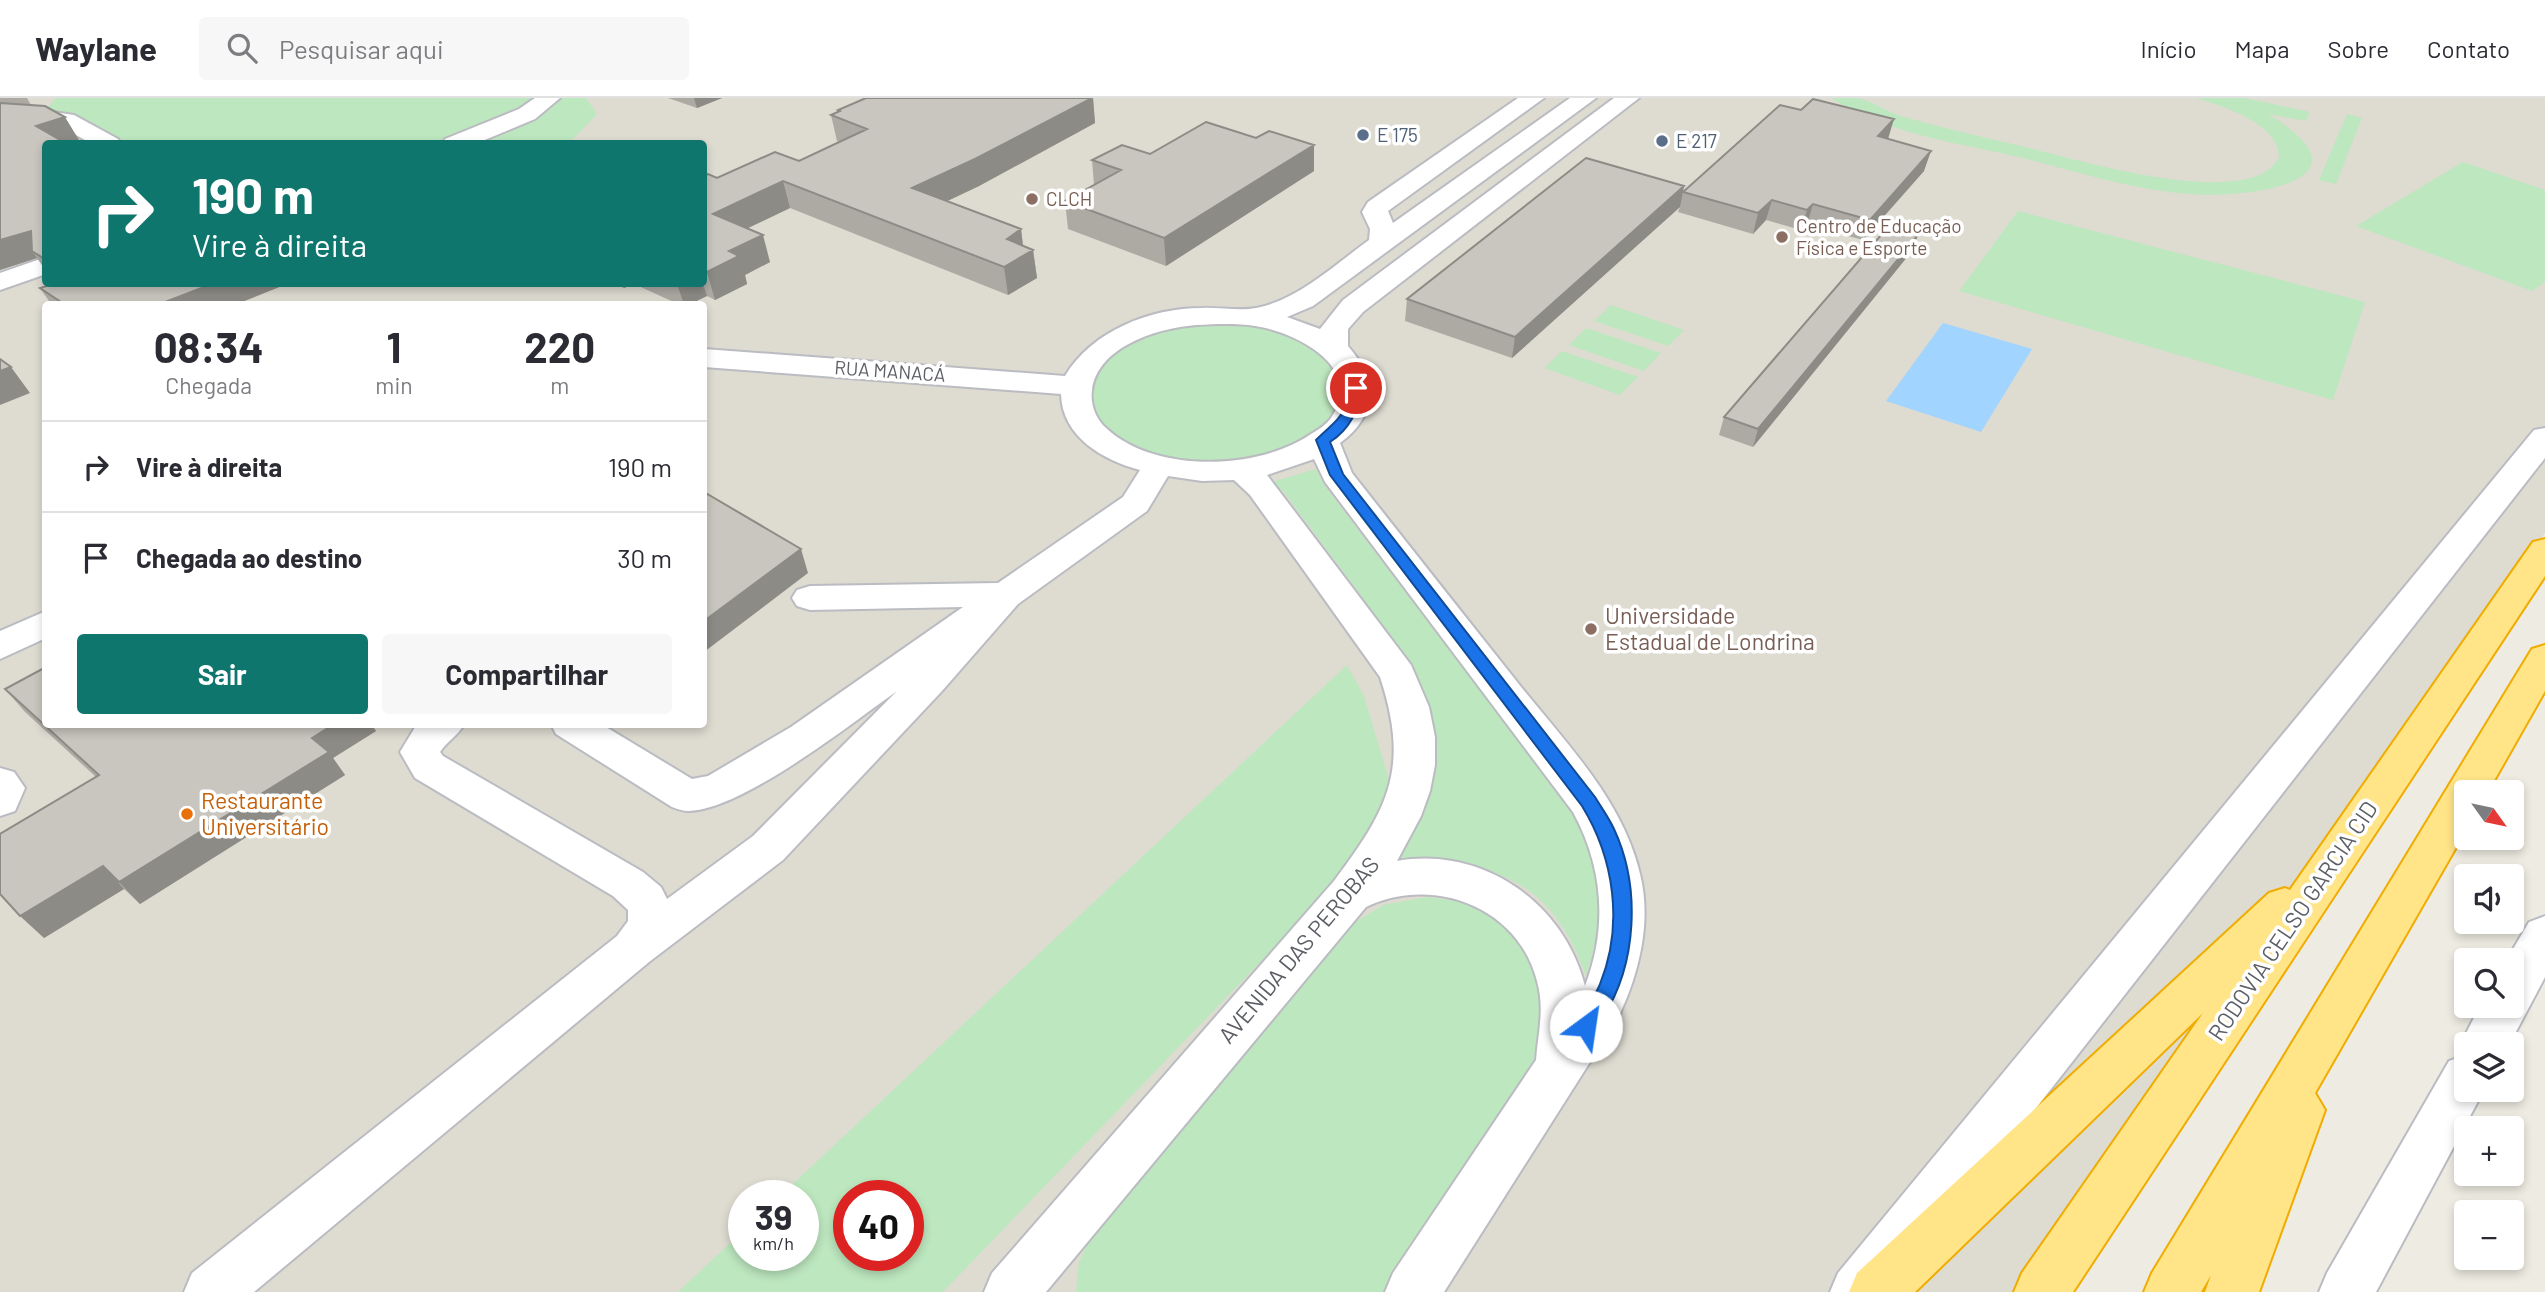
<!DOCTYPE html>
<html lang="pt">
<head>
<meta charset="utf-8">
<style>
	:root { --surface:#fff; --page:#f7f7f7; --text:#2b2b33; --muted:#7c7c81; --line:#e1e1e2; --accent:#0f766e }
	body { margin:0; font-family:Barlow,sans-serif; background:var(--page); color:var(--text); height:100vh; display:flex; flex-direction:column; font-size:26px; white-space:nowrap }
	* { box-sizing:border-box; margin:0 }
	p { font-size:23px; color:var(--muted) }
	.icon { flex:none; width:38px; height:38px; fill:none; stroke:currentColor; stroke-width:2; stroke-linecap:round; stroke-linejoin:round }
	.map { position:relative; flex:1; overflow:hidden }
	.sheet { position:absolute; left:42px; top:203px; width:665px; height:427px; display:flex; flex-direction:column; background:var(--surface); border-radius:7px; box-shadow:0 4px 10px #0003 }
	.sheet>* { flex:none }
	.banner { position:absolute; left:42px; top:42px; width:665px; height:147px; border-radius:7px; box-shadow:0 4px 10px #0003; background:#0f766e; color:#fff; overflow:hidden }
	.needle { width:46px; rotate:123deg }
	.fabs { position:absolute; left:2454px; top:682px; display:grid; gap:14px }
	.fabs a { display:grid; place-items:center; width:70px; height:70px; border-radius:7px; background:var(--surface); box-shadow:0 4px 10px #0003; font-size:35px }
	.speed { position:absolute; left:728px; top:1082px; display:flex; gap:14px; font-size:35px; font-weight:700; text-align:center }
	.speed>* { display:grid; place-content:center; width:91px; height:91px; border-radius:50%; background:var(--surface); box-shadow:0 4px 10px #0003; line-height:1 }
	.speed small { font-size:18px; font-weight:400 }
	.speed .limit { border:10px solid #d22; background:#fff; color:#111 }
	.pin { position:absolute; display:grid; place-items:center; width:60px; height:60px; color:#fff; margin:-30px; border:4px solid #fff; border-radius:50%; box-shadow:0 2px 7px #0007 }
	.me { position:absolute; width:77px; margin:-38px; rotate:31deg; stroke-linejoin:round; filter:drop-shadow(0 0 5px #0008) }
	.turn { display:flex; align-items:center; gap:24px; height:147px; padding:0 35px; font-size:32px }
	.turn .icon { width:91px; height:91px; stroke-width:2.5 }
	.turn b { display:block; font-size:49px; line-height:60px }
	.eta { display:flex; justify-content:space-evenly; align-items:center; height:119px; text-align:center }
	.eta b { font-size:42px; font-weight:700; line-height:49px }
	.button { display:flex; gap:14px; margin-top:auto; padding:14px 35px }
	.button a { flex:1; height:80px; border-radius:7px; background:var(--accent); color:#fff; font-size:28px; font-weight:700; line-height:80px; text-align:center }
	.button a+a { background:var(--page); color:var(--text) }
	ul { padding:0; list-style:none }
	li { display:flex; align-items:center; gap:21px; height:91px; padding:0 35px; border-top:2px solid var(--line) }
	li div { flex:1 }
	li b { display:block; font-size:26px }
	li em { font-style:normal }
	header { display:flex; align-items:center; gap:42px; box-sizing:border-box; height:98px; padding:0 35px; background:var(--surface); border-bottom:2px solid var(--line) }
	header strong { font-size:33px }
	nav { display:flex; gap:38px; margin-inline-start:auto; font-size:24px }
	.search { width:490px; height:63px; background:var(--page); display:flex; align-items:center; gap:18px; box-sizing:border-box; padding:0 24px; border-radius:7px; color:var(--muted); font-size:26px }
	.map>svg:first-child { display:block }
	.education { fill:#dedbd1; fill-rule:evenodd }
	.green { fill:#bde7bf; fill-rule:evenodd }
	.water { fill:#a1d4ff }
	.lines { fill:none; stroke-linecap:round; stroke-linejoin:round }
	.minor-casing { stroke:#babcc2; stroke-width:4 }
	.highway-casing { stroke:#f0ac00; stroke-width:4 }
	.minor { fill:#fff; fill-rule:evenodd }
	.highway { fill:#ffe488; fill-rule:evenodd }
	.wall { fill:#adaaa4 }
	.shaded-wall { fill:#8d8b86 }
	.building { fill:#c9c6bf; stroke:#8d8b86; stroke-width:2 }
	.route { fill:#1a73e8; stroke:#114b97; stroke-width:2 }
	.service-dot { fill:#5c6f8a; stroke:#fff; stroke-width:2.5 }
	.education-dot { fill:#8d6e63; stroke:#fff; stroke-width:2.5 }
	.food-dot { fill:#e8710a; stroke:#fff; stroke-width:2.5 }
	.labels { text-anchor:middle; stroke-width:7; stroke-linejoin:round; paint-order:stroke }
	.far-service-label { font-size:19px; fill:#4e5e75; stroke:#fff; text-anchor:start }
	.far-education-label { font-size:19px; fill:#785e54; stroke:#fff; text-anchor:start }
	.far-street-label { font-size:19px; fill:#5b5e64; stroke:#fff }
	.education-label { font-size:23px; fill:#785e54; stroke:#fff; text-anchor:start }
	.food-label { font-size:23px; fill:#c56008; stroke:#fff; text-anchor:start }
	.street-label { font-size:23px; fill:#5b5e64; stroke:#fff }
</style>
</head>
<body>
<header>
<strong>Waylane</strong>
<div class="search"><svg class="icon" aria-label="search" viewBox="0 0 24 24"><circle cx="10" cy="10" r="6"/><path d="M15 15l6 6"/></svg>Pesquisar aqui</div>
<nav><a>Início</a><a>Mapa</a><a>Sobre</a><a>Contato</a></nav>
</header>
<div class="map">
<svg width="2545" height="1194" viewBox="0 0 2545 1194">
	<rect width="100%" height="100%" fill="#eeece2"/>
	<!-- education -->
	<path class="education" d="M 0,0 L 2545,0 L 2545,435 L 2014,1194 L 0,1194 ZM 46,46 L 704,46 L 704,186 L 46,186 ZM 46,206 L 704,206 L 704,626 L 46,626 ZM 744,1097 L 803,1097 L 803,1157 L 744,1157 ZM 849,1097 L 908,1097 L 908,1157 L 849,1157 Z"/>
	<!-- green -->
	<path class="green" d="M 56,0 L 586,0 L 597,16 L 569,45 L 128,46 L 69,17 L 46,11 Z
		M 1831,0 C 1839,0 1849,0 1858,0 C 1872,3 1887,14 1901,18 C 1942,30 1984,39 2025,49 C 2072,60 2252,116 2279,59 C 2279,25 2222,8 2196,0 L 2245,0 L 2310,14 L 2306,23 L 2268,16 C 2381,84 2247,101 2189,96 C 2133,92 2077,74 2023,60 C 1959,45 1886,36 1831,0 Z
		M 2347,16 L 2362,20 L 2336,86 L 2319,82 Z
		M 2463,64 L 2545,92 L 2545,184 L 2532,193 L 2356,128 Z
		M 2018,113 L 2365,204 L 2333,302 L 1959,193 Z
		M 1611,207 L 1684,232 L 1668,248 L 1594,223 Z
		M 1210,223 C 1237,225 1265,225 1289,235 C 1359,265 1356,321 1288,350 C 1257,363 1221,365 1188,362 C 1168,360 1144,356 1127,345 C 1119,340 1107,334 1101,326 C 1074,290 1102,254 1138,240 C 1162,230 1185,227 1210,223 Z
		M 1586,230 L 1661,255 L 1644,273 L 1569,247 Z
		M 1562,253 L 1638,279 L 1620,297 L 1544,270 Z
		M 1316,371 L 1324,387 C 1375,454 1425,520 1477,586 C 1519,640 1577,701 1595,768 C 1605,804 1597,843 1586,878 C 1551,777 1487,762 1388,761 L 1408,571 L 1379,522 L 1283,393 L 1268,385 Z
		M 1347,567 L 1364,598 L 1400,719 L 943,1194 L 678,1194 L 744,1132 L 744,1157 L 803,1157 L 803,1097 L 781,1097 ZM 849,1097 L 908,1097 L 908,1157 L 849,1157 Z
		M 1427,799 C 1467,803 1487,809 1516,839 C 1552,877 1548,937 1525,982 C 1509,1013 1485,1042 1466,1071 C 1438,1112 1410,1153 1383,1194 L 1076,1194 L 1079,1164 L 1089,1143 L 1349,828 L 1383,807 Z"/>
	<!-- water -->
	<path class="water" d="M 1943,225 L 2032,251 L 1981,334 L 1886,303 Z"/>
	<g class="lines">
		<!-- minor casing -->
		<g class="minor-casing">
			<path id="minor" d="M 535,0 L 560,0 L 535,21 L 475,46 L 442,46 L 445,41 L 519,11 Z
				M 1518,0 L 1544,0 L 1388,113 L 1393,125 L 1570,0 L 1596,0 L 1313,208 L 1287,219 L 1320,231 L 1343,202 L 1614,0 L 1639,0 L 1363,214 L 1348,231 L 1348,248 C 1377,281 1378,318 1340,345 L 1352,375 C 1406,444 1460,512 1514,580 C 1561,640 1622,699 1640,776 C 1652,824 1639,876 1618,920 L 1444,1194 L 1385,1194 L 1393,1175 L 1536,962 C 1538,935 1545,911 1537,883 C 1518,808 1432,777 1366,809 L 1046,1194 L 984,1194 L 992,1175 L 1334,783 C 1389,710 1410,670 1380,579 L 1250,397 L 1234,382 L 1202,383 L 1168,378 L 1147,413 L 1018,506 L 942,593 L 783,762 L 649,864 L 254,1194 L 184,1194 L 192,1175 L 617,838 L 628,823 L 628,812 L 613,798 L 415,680 L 400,654 L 417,626 L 464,626 C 458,638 447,643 440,654 L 443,658 L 643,774 L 661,789 L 667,801 L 753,738 L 897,593 C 852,625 741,713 688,713 C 683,713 677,711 672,709 L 556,636 L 551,626 L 601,626 L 692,681 L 708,678 L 791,629 L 963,509 L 810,512 L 797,508 L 792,500 L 797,492 L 810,488 L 998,485 L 1123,399 L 1140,372 C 1103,362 1062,339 1061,296 L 704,269 L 704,251 L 1065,278 C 1092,233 1150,210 1202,210 C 1221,209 1242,214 1261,209 C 1301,199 1336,166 1369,142 L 1370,131 L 1362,114 L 1368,104 ZM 1197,227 C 1215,226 1237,225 1255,228 C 1296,234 1366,269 1331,320 C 1326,327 1318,332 1311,336 C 1259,372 1155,376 1106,330 C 1096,321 1090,307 1092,292 C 1098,248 1158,230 1197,227 ZM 1314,361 L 1325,384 L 1573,714 C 1603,769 1608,829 1585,888 C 1564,805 1483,748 1397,763 L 1421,718 L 1430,693 L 1435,667 L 1435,639 L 1429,609 L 1411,567 L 1267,377 Z
				M 0,11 L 33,11 L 74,17 L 118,41 L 121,46 L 92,46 L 60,28 L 0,25 Z
				M 46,159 L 46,176 L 0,192 L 0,175 Z
				M 2545,330 L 2545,360 L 1892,1194 L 1830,1194 L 1838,1175 L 2534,332 Z
				M 46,513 L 46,540 L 0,561 L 0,533 Z
				M 0,670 L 14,674 L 25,690 L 15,713 L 0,718 Z
				M 2545,818 L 2545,879 L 2509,947 L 2466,947 L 2466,992 L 2484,992 L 2376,1194 L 2319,1194 L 2327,1175 L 2449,963 L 2465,957 L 2460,947 L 2480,908 L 2511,908 L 2511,863 L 2506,863 L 2529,824 Z"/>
		</g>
		<!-- highway casing -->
		<g class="highway-casing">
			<path id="highway" d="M 2545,441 L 2545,478 L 2073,1194 L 2014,1194 L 2022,1175 L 2203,915 L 1915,1194 L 1849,1194 L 1857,1175 L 2269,795 L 2285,790 L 2290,792 L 2533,444 Z
				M 2545,547 L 2545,593 L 2487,695 L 2466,695 L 2466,732 L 2315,995 L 2325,1012 L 2259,1194 L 2205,1194 L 2211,1177 L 2201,1194 L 2144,1194 L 2152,1175 L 2532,551 Z"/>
		</g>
		<!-- minor -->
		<use href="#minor" class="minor"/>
		<!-- highway -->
		<use href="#highway" class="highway"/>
	</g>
	<!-- wall -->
	<path class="wall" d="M 0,0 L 27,0 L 31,7 L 79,42 L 46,46 L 46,173 L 37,160 L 0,172 Z
		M 668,0 L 722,0 L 697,10 Z
		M 1093,0 L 1095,25 L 979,88 L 947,103 L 1021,131 L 1023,148 L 1033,152 L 1037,180 L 1008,197 L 790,110 L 747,130 L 770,164 L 745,177 L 747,186 L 715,202 L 707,198 L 690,206 L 678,206 L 634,186 L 704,186 L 704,78 L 717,80 L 799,63 L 840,44 L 837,43 L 831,17 L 838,14 L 838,12 Z
		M 1888,41 L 1924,73 L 1863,142 L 1807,127 L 1801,132 L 1766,122 L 1753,136 L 1678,114 L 1680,109 L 1512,260 L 1405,223 L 1407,201 L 1684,88 L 1683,93 Z
		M 1150,56 L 1314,73 L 1166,168 L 1068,131 L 1065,103 L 1094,87 L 1092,62 Z
		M 1912,153 L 1753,349 L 1719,337 L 1724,319 Z
		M 614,186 L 633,186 L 624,190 Z
		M 40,190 L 237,206 L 51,206 Z
		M 5,591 L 46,626 L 371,626 L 376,633 L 333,660 L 345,677 L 140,806 L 124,791 L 44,840 L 96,679 L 25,614 Z"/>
	<!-- shaded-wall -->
	<path class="shaded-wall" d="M 694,0 L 722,0 L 697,10 Z
		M 1093,0 L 1095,25 L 979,88 L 918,117 L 912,90 Z
		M 65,19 L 79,42 L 68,46 L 36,28 Z
		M 1894,21 L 1888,41 L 1878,38 Z
		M 1314,47 L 1314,73 L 1166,168 L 1164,140 Z
		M 1931,53 L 1924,73 L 1863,142 L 1870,122 Z
		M 783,83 L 790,110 L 721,143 L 713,116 Z
		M 1684,88 L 1680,109 L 1512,260 L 1515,239 Z
		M 1772,102 L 1766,122 L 1753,136 L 1758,115 Z
		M 1813,106 L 1807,127 L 1801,132 L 1807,112 Z
		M 1021,131 L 1024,157 L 1033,152 L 1037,180 L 1008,197 L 1004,169 L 1007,141 Z
		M 31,133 L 32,153 L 37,160 L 0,172 L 0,142 Z
		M 763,137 L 770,164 L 745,177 L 747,186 L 715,202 L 707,174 L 729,153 Z
		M 1918,137 L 1912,153 L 1753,349 L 1758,331 Z
		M 212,186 L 287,186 L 237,206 L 160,206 Z
		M 458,186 L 479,186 L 460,189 Z
		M 622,186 L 633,186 L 624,190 Z
		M 677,186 L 703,186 L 707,198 L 690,206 L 684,206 Z
		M 11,269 L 30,295 L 0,307 L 0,273 Z
		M 801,451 L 808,475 L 704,554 L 704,523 Z
		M 334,626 L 371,626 L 376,633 L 333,660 L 345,677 L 140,806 L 119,784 L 312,640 Z
		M 103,768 L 124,791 L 44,840 L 20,818 Z"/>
	<!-- building -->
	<path class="building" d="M 866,0 L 1092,0 L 975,61 L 912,90 L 1021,131 L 1007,141 L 1033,152 L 1004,169 L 783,83 L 713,116 L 763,137 L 729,153 L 739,158 L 707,174 L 704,172 L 704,78 L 708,76 L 717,80 L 775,54 L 799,63 L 867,31 L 831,17 L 840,13 L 838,12 Z
		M 1813,1 L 1894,21 L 1878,38 L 1931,53 L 1870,122 L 1813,106 L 1807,112 L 1772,102 L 1758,115 L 1683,94 L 1780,7 L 1801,12 Z
		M 0,5 L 45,8 L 65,19 L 36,28 L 67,46 L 46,46 L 46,162 L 32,153 L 31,133 L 0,142 Z
		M 1206,24 L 1256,40 L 1269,33 L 1314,47 L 1164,140 L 1065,103 L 1121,72 L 1092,62 L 1122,47 L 1150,56 Z
		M 1586,60 L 1684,88 L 1515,239 L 1407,201 Z
		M 1888,129 L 1918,137 L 1758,331 L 1724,319 Z
		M 53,186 L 212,186 L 160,206 L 64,206 L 40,190 Z
		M 0,261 L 11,269 L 0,273 Z
		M 704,394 L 801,451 L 704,523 Z
		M 46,569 L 46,626 L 334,626 L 312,640 L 329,654 L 119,784 L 103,768 L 20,818 L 0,796 L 0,736 L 99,677 L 5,591 Z"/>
	<!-- route -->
	<path class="route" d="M 1356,287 L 1362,290 C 1358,313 1350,331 1330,344 L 1343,376 L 1595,699 C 1601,709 1609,720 1614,731 C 1641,789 1637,866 1603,919 C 1596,930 1592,939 1579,934 L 1576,928 C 1583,913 1594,901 1600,886 C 1624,827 1614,760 1582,708 L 1330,377 L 1316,342 C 1338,320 1343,323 1350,290 Z"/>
	<!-- markers -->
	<g class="service-dot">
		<circle cx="1363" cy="37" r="7"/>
		<circle cx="1662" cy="43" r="7"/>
	</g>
	<g class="education-dot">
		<circle cx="1032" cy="101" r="7"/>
		<circle cx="1782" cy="139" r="7"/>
		<circle cx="1591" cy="531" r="7"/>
	</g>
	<circle class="food-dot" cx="187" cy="716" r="7"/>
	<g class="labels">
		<!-- far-service labels -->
		<g class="far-service-label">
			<text x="1377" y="44">E 175</text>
			<text x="1676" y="50">E 217</text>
		</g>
		<!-- far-education labels -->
		<g class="far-education-label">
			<text x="1046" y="108">CLCH</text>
			<text x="1796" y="135">Centro de Educação<tspan x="1796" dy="22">Física e Esporte</tspan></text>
		</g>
		<!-- far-street labels -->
		<g class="far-street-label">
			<text transform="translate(890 273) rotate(4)" y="7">RUA MANACÁ</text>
		</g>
		<!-- education labels -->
		<g class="education-label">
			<text x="1605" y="526">Universidade<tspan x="1605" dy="26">Estadual de Londrina</tspan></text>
		</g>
		<!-- food labels -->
		<g class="food-label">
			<text x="201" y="711">Restaurante<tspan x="201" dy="26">Universitário</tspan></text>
		</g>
		<!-- street labels -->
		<g class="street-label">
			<text transform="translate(2293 823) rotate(-56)" y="8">RODOVIA CELSO GARCIA CID</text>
			<text transform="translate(1299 852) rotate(-50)" y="8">AVENIDA DAS PEROBAS</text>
		</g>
	</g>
</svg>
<div class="fabs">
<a><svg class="needle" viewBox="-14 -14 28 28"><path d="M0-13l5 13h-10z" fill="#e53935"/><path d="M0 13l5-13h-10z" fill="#7c7c81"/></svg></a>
<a><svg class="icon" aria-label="sound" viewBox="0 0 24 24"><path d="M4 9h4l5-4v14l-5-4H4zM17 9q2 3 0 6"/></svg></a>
<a><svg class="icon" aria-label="search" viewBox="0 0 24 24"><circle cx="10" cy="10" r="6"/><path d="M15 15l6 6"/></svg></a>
<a><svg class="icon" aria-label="layers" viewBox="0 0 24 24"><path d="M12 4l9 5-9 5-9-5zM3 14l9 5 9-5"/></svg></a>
<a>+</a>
<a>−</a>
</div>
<div class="speed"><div>39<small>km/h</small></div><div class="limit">40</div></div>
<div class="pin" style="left:1356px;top:290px;background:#d93025"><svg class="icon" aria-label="arrive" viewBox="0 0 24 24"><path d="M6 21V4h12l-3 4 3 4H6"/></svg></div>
<svg class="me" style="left:1586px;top:928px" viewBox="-20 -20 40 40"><circle r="19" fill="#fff"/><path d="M0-13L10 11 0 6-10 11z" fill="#1a73e8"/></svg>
<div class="banner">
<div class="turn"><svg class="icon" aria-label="right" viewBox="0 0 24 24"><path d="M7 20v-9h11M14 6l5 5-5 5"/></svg><div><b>190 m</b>Vire à direita</div></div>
</div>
<section class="sheet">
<div class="eta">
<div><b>08:34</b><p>Chegada</p></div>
<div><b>1</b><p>min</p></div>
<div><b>220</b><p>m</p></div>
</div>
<ul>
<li><svg class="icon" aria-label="right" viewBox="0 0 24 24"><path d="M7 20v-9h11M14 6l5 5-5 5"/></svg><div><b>Vire à direita</b></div><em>190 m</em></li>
<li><svg class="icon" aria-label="arrive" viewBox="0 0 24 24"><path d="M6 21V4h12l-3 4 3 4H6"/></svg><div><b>Chegada ao destino</b></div><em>30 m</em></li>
</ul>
<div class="button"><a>Sair</a><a>Compartilhar</a></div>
</section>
</div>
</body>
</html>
